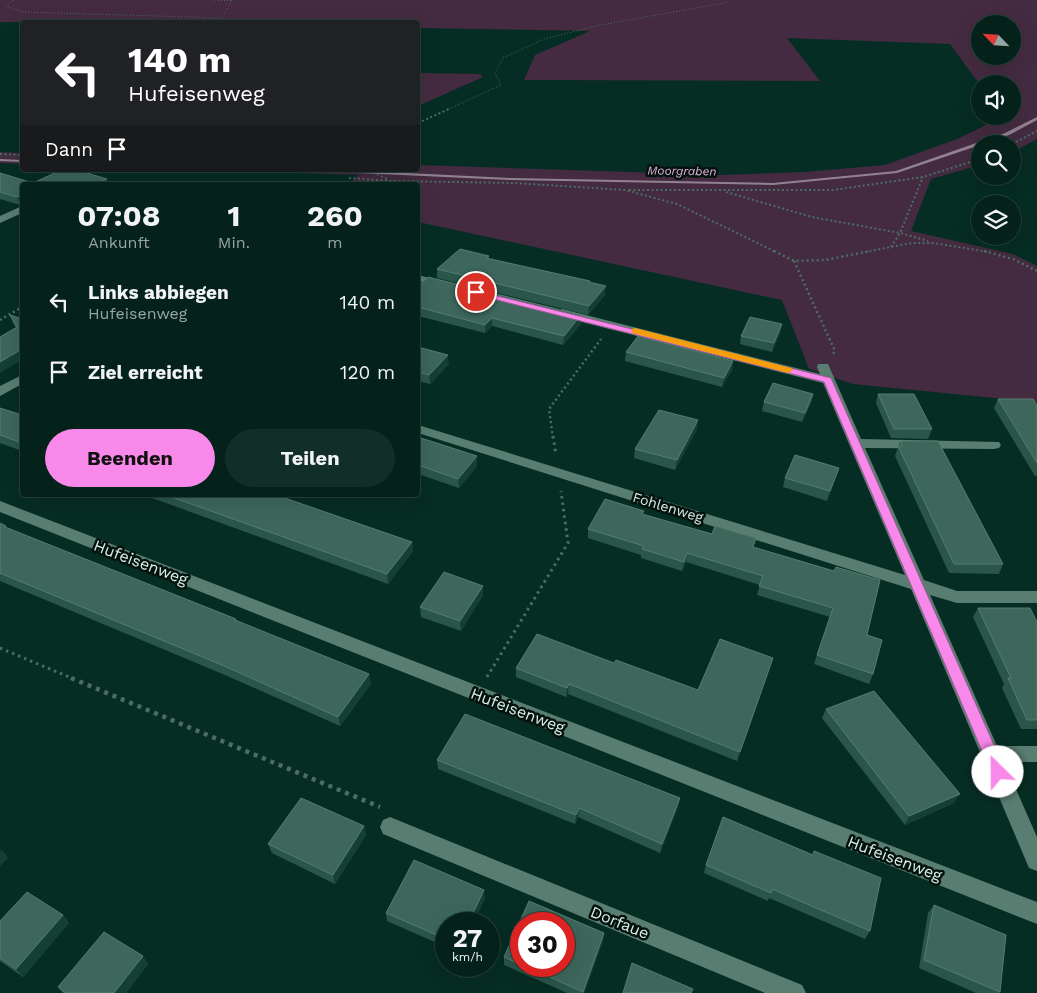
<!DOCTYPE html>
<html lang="de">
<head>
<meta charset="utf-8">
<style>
	:root { --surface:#04221a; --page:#122f27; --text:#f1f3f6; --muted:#97a4a2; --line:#253f39; --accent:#f888ea }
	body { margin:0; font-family:"Work Sans",sans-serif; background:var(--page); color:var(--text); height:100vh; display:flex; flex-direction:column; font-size:19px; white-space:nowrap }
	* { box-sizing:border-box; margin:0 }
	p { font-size:16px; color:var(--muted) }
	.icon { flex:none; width:28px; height:28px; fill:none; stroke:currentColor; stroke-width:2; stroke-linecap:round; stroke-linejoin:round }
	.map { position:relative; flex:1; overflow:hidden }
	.drawer { position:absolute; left:20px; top:182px; width:400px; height:315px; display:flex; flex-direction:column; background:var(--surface); border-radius:5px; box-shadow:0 5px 20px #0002,0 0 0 1px var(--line) }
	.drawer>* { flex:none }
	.hud { position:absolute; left:20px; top:20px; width:400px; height:152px; border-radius:5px; box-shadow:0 5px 20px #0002,0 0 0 1px var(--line); background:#202124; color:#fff; overflow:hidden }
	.needle { width:32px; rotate:295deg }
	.tools { position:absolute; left:971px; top:15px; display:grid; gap:10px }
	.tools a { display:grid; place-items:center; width:50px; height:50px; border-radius:50%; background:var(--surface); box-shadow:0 5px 20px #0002,0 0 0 1px var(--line); font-size:25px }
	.speed { position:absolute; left:435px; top:912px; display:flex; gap:10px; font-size:25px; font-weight:700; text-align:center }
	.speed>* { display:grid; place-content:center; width:65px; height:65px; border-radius:50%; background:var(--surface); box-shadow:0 5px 20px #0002,0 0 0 1px var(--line); line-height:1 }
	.speed small { font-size:12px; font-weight:400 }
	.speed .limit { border:8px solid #d22; background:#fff; color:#111 }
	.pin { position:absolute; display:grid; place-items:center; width:42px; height:42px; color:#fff; margin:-21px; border:2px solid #fff; border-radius:50%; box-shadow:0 1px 5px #0007 }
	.me { position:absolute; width:55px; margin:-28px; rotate:337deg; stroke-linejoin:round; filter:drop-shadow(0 0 4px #0008) }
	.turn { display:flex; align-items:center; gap:18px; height:105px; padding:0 25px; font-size:22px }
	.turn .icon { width:65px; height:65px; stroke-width:2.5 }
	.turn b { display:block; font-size:35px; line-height:42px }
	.then { display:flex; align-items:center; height:48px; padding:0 25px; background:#0003; gap:10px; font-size:19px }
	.eta { display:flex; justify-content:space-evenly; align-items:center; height:85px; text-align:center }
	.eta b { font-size:30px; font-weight:700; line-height:35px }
	.action { display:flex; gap:10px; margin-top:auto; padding:10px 25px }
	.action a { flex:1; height:58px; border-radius:30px; background:var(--accent); color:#111; font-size:20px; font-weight:700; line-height:58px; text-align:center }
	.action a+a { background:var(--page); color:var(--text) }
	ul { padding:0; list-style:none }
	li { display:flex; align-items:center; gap:15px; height:70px; padding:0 25px }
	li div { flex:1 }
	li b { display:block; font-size:19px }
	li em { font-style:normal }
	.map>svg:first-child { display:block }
	.green { fill:#442b41; fill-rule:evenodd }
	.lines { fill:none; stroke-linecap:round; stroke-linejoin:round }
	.stream { fill:#918292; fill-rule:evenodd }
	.path-far4 { stroke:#4c6d64; stroke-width:1; stroke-dasharray:1 2; stroke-linecap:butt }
	.path-far3 { stroke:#4c6d64; stroke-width:2; stroke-dasharray:2 2.5; stroke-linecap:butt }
	.path-far2 { stroke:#4c6d64; stroke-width:2.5; stroke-dasharray:2 3; stroke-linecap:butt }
	.path-far1 { stroke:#4c6d64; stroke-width:3; stroke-dasharray:2.5 4; stroke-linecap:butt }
	.path { stroke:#4c6d64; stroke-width:4.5; stroke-dasharray:4 5; stroke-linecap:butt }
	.minor { fill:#587e71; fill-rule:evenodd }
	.wall { fill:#2a564a; fill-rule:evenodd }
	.shaded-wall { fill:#143f33 }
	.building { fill:#3d675b; stroke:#567c71 }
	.route { fill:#f888ea; stroke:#a15898 }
	.slow { fill:#f59e0b }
	.labels { text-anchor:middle; stroke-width:5; stroke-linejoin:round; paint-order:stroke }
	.far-water-label { font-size:12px; font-style:italic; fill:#e4afdc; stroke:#04120d }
	.street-label { font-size:14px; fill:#daeee7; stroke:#04120d }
	.near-street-label { font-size:16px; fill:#daeee7; stroke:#04120d }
</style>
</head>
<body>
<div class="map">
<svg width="1037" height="993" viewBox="0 0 1037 993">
	<rect width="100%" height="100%" fill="#062d23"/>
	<!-- green -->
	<path class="green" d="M 0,0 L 1037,0 L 1037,139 L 1013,152 L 1012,144 L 980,144 L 980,165 L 931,179 L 911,231 L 1013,254 L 1037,266 L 1037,402 L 853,384 L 809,369 L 782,300 L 418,222 L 418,185 L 347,185 L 359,175 L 214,170 L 418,170 L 418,165 L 722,175 L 804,172 L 885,165 L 960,138 L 1003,116 L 1012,116 L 1012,84 L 980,85 L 950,44 L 787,38 L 820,81 L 524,80 L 535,55 L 590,31 L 418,28 L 418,22 L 0,22 ZM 980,24 L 1012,24 L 1012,56 L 980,56 Z
		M 418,73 L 480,74 L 483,77 L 418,106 Z
		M 0,152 L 22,153 L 22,164 L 0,163 Z"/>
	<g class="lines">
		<!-- stream -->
		<path class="stream" d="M 1037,117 L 1037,120 L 1009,135 L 980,144 L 980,145 L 897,173 L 773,185 L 510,180 L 315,171 L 313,170 L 345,170 L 510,178 L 773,183 L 896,171 L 1005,133 Z
			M 0,159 L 22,160 L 22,162 L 0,161 Z"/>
		<!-- path-far4 -->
		<path class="path-far4" d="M 14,0 L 6,6 L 23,12 L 222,18
			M 215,0 L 231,1
			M 220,22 L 232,0
			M 447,110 L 501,85 L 495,73 L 503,58 L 544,39 L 600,25 L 724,3 L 728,0"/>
		<!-- path-far3 -->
		<path class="path-far3" d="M 418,123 L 449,109
			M 1012,144 L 1037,131
			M 0,154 L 22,155
			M 369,170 L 389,180
			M 349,178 L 392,181 L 514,183 L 625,190 L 677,204 L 776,252
			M 629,190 L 833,190 L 923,177 L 980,159
			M 726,192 L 812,217 L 900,233 L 928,241
			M 891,247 L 900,233 L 923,177
			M 865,252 L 912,243 L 933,243 L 989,252"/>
		<!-- path-far2 -->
		<path class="path-far2" d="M 774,251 L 794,261 L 825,260 L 871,251
			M 984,251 L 1013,259 L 1037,271
			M 794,261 L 835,351 L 832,355
			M 0,320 L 22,307
			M 553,438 L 549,409 L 601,339"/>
		<!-- path-far1 -->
		<path class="path-far1" d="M 553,436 L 556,455
			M 0,648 L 74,679
			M 487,677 L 568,543 L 561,491"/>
		<!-- path -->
		<path class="path" d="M 71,678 L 380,807"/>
		<!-- minor -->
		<path class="minor" d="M 22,206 L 22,213 L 0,223 L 0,216 Z
			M 418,275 L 449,283 L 451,285 L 445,288 L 418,281 Z
			M 562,309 L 820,374 L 817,367 L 818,364 L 828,364 L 861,439 L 999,442 L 1001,445 L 999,448 L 994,449 L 865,448 L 924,580 L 957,591 L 1037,591 L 1037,603 L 957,603 L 930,595 L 997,746 L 1037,746 L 1037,762 L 1004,762 L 1037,837 L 1037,871 L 1029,868 L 911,589 L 418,433 L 418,425 L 905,575 L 823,383 L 558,316 L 556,313 Z
			M 22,375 L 22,384 L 0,396 L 0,386 Z
			M 0,501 L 1037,902 L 1037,924 L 0,512 Z
			M 390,817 L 802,985 L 806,993 L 765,993 L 383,834 L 380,827 L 383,820 Z"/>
	</g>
	<!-- wall -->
	<path class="wall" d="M 0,173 L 33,183 L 107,179 L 108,185 L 22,185 L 22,204 L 20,205 L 0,199 Z
		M 489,256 L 489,259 L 590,281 L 590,283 L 605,295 L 588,315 L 437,278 L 437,269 Z
		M 418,286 L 581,324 L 563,345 L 492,326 L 485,333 L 418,316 Z
		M 10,315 L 22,319 L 22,360 L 16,328 L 13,323 Z
		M 780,333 L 772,352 L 740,344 L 741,336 Z
		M 418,347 L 449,364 L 430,384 L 418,381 Z
		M 626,352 L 733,361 L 732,370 L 722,387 L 625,361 Z
		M 813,394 L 811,403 L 802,422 L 762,411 L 764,402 Z
		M 878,394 L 932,429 L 928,439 L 891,438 L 876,403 Z
		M 998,399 L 1037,405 L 1037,476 L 1035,476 L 994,408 Z
		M 0,408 L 22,415 L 22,451 L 0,443 Z
		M 697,429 L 675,470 L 634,458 L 635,449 Z
		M 418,437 L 477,466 L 459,488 L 418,474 Z
		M 900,441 L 1003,564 L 999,574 L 949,573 L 895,456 Z
		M 839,468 L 827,501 L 783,487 L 785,478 Z
		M 144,495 L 276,495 L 412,542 L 413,551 L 388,584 Z
		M 644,511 L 643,514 L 834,571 L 867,635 L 873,674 L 869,684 L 814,664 L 830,617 L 757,595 L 760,585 L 686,562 L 682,571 L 641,558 L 641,555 L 588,538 L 588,529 Z
		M 0,523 L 8,529 L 236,619 L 236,620 L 371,684 L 340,726 L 225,675 L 0,581 Z
		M 483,586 L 483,595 L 461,631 L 421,617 L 420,607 Z
		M 978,608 L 1037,622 L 1037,729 L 1021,729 L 1002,688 L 1004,684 L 973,617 Z
		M 614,663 L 698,690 L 770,667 L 737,761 L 568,694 L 566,697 L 516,677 L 516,668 Z
		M 826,709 L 954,803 L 905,825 L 822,718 Z
		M 437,760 L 678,807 L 660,853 L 578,817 L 575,824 L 438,769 Z
		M 364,826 L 366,835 L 335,884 L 272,853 L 268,844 Z
		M 814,851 L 870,931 L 865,939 L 769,898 L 768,901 L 704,873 L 706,865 L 813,854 Z
		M 485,898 L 473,924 L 446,924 L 446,947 L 387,921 L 386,913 Z
		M 529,901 L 604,933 L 603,941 L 584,993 L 567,993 L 504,965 L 504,957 ZM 521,924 L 564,924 L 564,966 L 521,966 Z
		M 934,905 L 1000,992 L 999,993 L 976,993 L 919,968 L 928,913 Z
		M 63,915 L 69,923 L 23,977 L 0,961 L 0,921 Z
		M 143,956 L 148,964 L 126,993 L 63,993 L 58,987 Z"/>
	<!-- shaded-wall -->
	<path class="shaded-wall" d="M 107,179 L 108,185 L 94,185 Z
		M 20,196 L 22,204 L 20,205 L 17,197 Z
		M 606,286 L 605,295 L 588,315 L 589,306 Z
		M 581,315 L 581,324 L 563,345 L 564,336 Z
		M 492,318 L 492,326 L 485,333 L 485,325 Z
		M 782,324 L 780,333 L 772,352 L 774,343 Z
		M 22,349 L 22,360 L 0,373 L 0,362 Z
		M 448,355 L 449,364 L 430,384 L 429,375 Z
		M 733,361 L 732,370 L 722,387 L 724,378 Z
		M 813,394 L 811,403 L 802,422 L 805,413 Z
		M 698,420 L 697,429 L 675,470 L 677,460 Z
		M 477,456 L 477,466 L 459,488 L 458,479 Z
		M 839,468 L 836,477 L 827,501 L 830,491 Z
		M 412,542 L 413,551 L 388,584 L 387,574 Z
		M 687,553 L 686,562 L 682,571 L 684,562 Z
		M 483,586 L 483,595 L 461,631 L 460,621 Z
		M 369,674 L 371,684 L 340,726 L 338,717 Z
		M 569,684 L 568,694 L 566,697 L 567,688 Z
		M 960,794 L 954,803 L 905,825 L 909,816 Z
		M 680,798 L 678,807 L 660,853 L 662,844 Z
		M 579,808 L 578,817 L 575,824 L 576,815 Z
		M 364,826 L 366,835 L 335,884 L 333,875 Z
		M 2,849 L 8,858 L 0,866 L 0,851 Z
		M 484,890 L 485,898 L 473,924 L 468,924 Z
		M 63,915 L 69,923 L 23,977 L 16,969 Z
		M 604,933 L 603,941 L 584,993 L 583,993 Z
		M 143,956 L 148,964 L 126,993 L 114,993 Z"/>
	<!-- building -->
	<path class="building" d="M 61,170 L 77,170 L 107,179 L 94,185 L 22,185 L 22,199 L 21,199 L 20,196 L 17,197 L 0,192 L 0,173 L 33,183 Z
		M 460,249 L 489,256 L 486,258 L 590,281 L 589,282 L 606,286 L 589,306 L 437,269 Z
		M 428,277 L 581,315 L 564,336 L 492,318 L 485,325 L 418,307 L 418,286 L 419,286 Z
		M 10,315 L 22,319 L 22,349 L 0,362 L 0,337 L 17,327 Z
		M 750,317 L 782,324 L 774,343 L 741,336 Z
		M 638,336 L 733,361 L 724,378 L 626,352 Z
		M 418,347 L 448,355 L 429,375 L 418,372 Z
		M 773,383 L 813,394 L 805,413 L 764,402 Z
		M 878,394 L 914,394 L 932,429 L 894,429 Z
		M 998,399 L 1033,399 L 1037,405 L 1037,463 Z
		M 0,408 L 22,415 L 22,443 L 0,435 Z
		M 659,410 L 698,420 L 677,460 L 635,449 Z
		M 418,437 L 477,456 L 458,479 L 418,465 Z
		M 900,441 L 938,441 L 1003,564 L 954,564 L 898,446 L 902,446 Z
		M 795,455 L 839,468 L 830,491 L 785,478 Z
		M 166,495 L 276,495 L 412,542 L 387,574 Z
		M 605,499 L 644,511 L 642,514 L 712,534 L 715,526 L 756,538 L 753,547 L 834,571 L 836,567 L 880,580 L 867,635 L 882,640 L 873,674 L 817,655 L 833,608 L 759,586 L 763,576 L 687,553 L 684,562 L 642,549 L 644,546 L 588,529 Z
		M 0,523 L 6,526 L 5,527 L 236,619 L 235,620 L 369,674 L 338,717 L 222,665 L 0,573 Z
		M 444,572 L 483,586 L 460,621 L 420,607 Z
		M 978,608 L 1030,608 L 1037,622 L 1037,720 L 1027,720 L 1008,678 L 1011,678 Z
		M 537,634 L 614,663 L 616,660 L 698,690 L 720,639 L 773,658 L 740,752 L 569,684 L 567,688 L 516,668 Z
		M 874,691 L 960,794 L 909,816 L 826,709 Z
		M 465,714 L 680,798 L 662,844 L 579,808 L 576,815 L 437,760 Z
		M 301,798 L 364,826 L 333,875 L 268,844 Z
		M 723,817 L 813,855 L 814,851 L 881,878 L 870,931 L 772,889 L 771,893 L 706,865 Z
		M 414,860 L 484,890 L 468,924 L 446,924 L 446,939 L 386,913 Z
		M 27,892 L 63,915 L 16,969 L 0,958 L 0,921 Z
		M 529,901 L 604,933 L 583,992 L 525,966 L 564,966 L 564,924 L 521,924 L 521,965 L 504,957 Z
		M 934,905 L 1006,935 L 1000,992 L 924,960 Z
		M 104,932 L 143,956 L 114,993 L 66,993 L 58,987 Z
		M 632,963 L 693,989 L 691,993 L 623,993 Z"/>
	<!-- route -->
	<path class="route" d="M 473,290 L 831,378 L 1006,772 L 1003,777 L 998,779 L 993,777 L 991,772 L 824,382 L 473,294 Z"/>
	<!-- slow -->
	<path class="slow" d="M 635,328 L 791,368 L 793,370 L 788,373 L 632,333 L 632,329 Z"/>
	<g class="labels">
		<!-- far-water labels -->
		<g class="far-water-label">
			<text transform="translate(682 171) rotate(1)" y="4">Moorgraben</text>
		</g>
		<!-- street labels -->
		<g class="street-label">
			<text transform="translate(668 507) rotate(17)" y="5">Fohlenweg</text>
		</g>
		<!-- near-street labels -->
		<g class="near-street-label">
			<text transform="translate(141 562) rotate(21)" y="6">Hufeisenweg</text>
			<text transform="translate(518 710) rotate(21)" y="6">Hufeisenweg</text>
			<text transform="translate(895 858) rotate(21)" y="6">Hufeisenweg</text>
			<text transform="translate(620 922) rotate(22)" y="6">Dorfaue</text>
		</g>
	</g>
</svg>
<div class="tools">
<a><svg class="needle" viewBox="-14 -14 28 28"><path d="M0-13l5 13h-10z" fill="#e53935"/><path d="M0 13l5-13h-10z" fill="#97a4a2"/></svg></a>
<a><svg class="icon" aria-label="sound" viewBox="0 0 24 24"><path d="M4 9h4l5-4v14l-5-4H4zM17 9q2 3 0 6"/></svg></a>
<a><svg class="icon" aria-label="search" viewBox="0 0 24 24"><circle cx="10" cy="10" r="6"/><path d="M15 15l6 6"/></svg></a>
<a><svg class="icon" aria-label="layers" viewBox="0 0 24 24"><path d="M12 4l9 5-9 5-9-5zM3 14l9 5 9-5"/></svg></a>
</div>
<div class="speed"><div>27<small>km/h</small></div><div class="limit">30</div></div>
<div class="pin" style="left:476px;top:292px;background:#d93025"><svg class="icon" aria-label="arrive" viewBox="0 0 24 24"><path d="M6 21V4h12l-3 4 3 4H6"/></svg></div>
<svg class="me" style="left:998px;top:772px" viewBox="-20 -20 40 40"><circle r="19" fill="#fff"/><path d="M0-13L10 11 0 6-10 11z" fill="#f888ea"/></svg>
<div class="hud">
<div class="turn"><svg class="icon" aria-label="left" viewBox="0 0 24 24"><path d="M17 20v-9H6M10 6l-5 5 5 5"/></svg><div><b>140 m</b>Hufeisenweg</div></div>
<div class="then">Dann<svg class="icon" aria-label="arrive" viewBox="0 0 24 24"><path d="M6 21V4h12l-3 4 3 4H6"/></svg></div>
</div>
<section class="drawer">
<div class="eta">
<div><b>07:08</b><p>Ankunft</p></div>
<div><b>1</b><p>Min.</p></div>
<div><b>260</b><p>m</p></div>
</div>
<ul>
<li><svg class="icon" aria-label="left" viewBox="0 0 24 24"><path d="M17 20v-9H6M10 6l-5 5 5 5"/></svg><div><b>Links abbiegen</b><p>Hufeisenweg</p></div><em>140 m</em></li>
<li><svg class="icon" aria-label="arrive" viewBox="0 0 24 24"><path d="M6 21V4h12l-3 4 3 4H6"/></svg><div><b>Ziel erreicht</b></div><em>120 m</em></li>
</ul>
<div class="action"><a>Beenden</a><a>Teilen</a></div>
</section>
</div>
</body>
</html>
